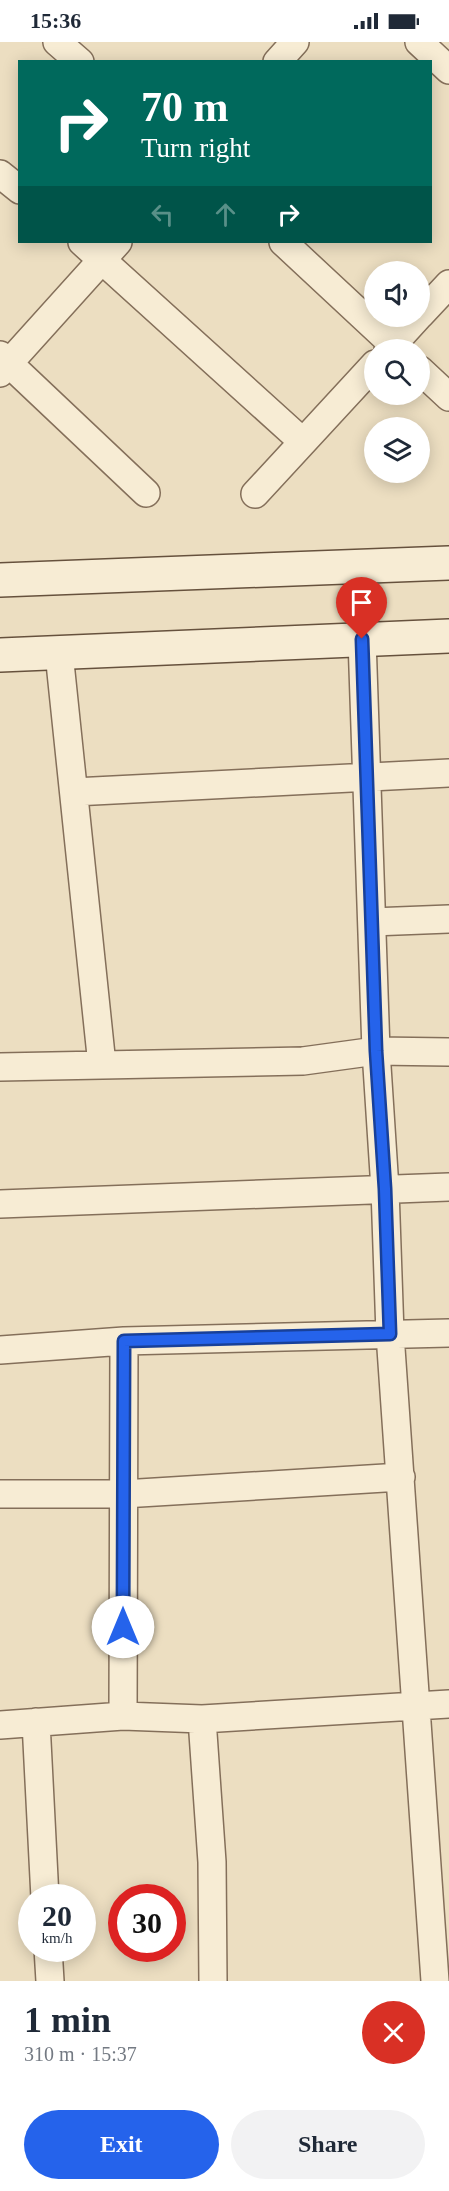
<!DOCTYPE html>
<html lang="en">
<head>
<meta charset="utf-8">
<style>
	:root { --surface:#fff; --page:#f2f2f3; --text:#1f2937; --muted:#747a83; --accent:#2563eb }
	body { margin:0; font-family:Georgia,serif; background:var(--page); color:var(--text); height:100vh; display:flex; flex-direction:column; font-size:22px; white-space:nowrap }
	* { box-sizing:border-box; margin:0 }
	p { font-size:20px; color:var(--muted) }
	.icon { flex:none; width:33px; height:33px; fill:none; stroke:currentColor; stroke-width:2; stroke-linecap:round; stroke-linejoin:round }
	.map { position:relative; height:1939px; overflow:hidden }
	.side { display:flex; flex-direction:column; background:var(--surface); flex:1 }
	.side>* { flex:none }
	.top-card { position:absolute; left:18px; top:18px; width:414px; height:183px; border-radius:0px; box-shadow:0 3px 15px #0003; background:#00695c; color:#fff; overflow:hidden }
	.buttons { position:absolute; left:364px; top:219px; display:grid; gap:12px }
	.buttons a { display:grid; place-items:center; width:66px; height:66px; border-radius:50%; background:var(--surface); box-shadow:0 3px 15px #0003; font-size:30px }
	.speed { position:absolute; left:18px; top:1842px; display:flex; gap:12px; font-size:30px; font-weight:700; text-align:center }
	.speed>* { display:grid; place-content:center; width:78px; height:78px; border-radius:50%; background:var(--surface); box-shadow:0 3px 15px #0003; line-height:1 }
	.speed small { font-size:15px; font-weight:400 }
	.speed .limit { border:9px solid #d22; background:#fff; color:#111 }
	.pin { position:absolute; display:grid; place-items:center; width:51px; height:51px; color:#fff; margin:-62px -26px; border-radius:50% 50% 50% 0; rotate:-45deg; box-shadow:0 0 6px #0007 }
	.pin .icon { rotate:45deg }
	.me { position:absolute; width:66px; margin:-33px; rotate:0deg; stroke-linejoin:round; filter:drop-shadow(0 0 4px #0008) }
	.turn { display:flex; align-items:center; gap:21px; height:126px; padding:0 24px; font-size:27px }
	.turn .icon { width:78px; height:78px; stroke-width:2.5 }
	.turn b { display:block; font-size:42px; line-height:51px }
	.lanes { display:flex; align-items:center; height:57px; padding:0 24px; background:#0003; justify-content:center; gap:30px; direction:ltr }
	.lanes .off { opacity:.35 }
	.round { display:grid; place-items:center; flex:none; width:63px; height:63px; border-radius:32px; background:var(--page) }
	.head { display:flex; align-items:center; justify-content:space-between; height:102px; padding:0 24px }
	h1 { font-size:36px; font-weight:600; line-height:45px }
	.action { display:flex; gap:12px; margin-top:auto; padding:12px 24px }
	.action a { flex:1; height:69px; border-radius:36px; background:var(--accent); color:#fff; font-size:24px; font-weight:600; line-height:69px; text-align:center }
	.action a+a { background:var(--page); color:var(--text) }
	.status { display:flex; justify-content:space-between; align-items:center; height:42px; padding:0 30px; background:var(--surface); direction:ltr }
	.status svg { height:16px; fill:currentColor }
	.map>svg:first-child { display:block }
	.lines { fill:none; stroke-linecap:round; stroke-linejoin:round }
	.minor-casing { stroke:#846f5a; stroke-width:30 }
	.secondary-casing { stroke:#66513d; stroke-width:36 }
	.minor { stroke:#f7ecd4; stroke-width:27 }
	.secondary { stroke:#f7ecd4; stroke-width:33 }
	.route-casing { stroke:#184099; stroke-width:15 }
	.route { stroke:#2563eb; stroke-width:10 }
</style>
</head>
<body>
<div class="status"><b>15:36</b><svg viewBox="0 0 49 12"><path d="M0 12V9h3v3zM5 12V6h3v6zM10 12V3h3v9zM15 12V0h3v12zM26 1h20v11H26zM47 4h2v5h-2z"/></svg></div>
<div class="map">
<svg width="449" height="1939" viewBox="0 0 449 1939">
	<rect width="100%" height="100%" fill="#ecdec1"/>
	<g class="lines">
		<!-- minor casing -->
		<g class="minor-casing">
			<path id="minor" d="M 57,0 L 80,20
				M 419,0 L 449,28
				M 277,20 L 295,0
				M 0,132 L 20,148
				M 82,200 L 303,400
				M 283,200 L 399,308
				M 420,273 L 449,242
				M 388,308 L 419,274
				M 0,313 L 146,451
				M 420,328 L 449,355
				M 0,331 L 118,200
				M 255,452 L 375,322
				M 362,597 L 376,1009 L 385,1147 L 390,1292 L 435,1939
				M 59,611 L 102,1023
				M 74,750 L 449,731
				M 372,880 L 449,877
				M 0,1025 L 303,1019 L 376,1009 L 449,1010
				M 0,1162 L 449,1145
				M 0,1308 L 124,1299 L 449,1291
				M 0,1452 L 123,1452 L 401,1435
				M 123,1674 L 124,1299
				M 202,1677 L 212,1820 L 213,1939
				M 36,1680 L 45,1856
				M 0,1683 L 123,1674 L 202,1677 L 449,1662
				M 48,1906 L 50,1939"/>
		</g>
		<!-- secondary casing -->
		<g class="secondary-casing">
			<path id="secondary" d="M 0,538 L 449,521
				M 0,613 L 449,594"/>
		</g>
		<!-- minor -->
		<use href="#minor" class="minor"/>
		<!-- secondary -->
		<use href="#secondary" class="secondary"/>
	</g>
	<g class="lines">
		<!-- route casing -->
		<g class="route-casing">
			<path id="route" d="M 123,1585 L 124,1299 L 390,1292 L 385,1147 L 376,1009 L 362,597"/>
		</g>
		<!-- route -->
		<use href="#route" class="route"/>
	</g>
</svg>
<div class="buttons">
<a><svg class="icon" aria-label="sound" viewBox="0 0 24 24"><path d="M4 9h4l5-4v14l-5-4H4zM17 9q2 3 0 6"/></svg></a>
<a><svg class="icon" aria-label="search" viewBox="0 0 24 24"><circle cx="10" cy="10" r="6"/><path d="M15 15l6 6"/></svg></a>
<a><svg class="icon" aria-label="layers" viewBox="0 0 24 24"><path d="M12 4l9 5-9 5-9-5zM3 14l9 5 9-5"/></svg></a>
</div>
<div class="speed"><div>20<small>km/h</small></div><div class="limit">30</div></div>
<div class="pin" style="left:362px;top:597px;background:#d93025"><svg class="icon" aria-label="arrive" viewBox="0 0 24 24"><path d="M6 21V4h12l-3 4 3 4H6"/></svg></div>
<svg class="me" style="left:123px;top:1585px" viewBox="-20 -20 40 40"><circle r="19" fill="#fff"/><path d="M0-13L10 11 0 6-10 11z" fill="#2563eb"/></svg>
<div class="top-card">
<div class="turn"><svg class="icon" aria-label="right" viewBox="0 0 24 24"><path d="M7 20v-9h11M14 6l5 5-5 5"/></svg><div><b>70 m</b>Turn right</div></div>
<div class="lanes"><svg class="icon off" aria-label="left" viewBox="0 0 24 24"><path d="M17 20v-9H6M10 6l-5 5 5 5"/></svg><svg class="icon off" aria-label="ahead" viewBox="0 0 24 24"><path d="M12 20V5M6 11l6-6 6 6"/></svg><svg class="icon" aria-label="right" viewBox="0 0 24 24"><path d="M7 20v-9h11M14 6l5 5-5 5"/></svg></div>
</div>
</div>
<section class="side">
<div class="head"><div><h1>1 min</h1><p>310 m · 15:37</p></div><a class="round" style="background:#d93025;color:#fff"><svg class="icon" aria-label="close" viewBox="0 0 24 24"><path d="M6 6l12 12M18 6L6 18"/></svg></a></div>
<div class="action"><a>Exit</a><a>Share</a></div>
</section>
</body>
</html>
